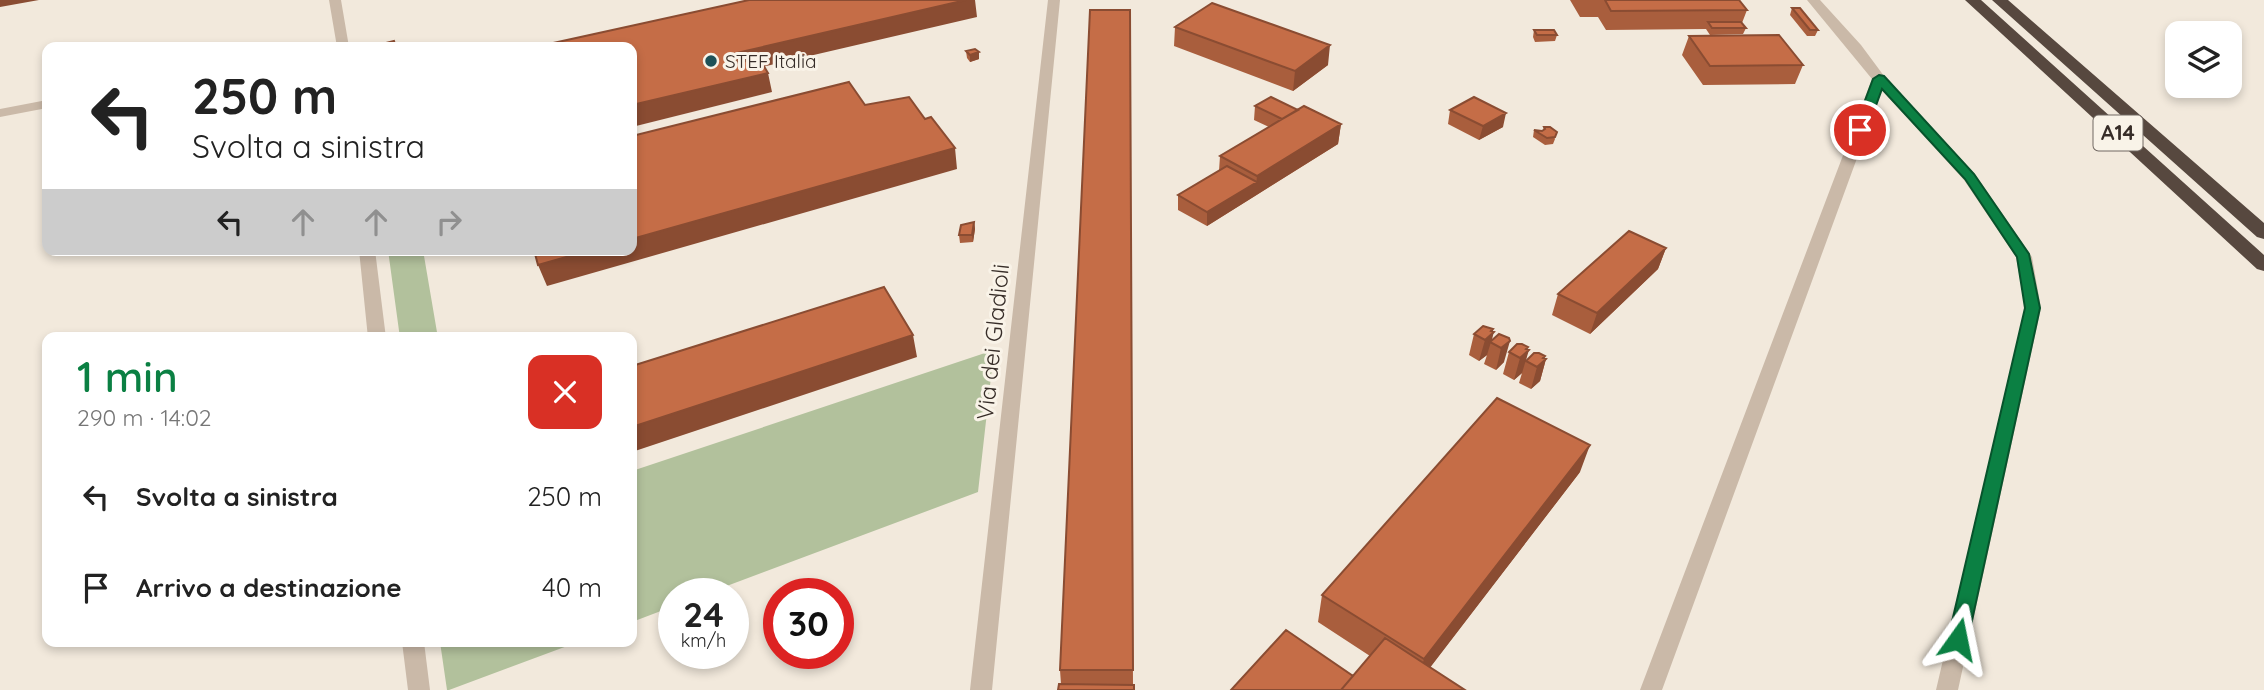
<!DOCTYPE html>
<html lang="it">
<head>
<meta charset="utf-8">
<style>
	:root { --surface:#fff; --page:#f6f6f6; --text:#222; --muted:#767676; --accent:#0b8043 }
	body { margin:0; font-family:Quicksand,sans-serif; background:var(--page); color:var(--text); height:100vh; display:flex; flex-direction:column; font-size:26px; white-space:nowrap }
	* { box-sizing:border-box; margin:0 }
	p { font-size:23px; color:var(--muted) }
	.icon { flex:none; width:38px; height:38px; fill:none; stroke:currentColor; stroke-width:2; stroke-linecap:round; stroke-linejoin:round }
	.map { position:relative; flex:1; overflow:hidden }
	.sheet { position:absolute; left:42px; top:332px; width:595px; height:315px; display:flex; flex-direction:column; background:var(--surface); border-radius:14px; box-shadow:0 4px 10px #0003 }
	.sheet>* { flex:none }
	.banner { position:absolute; left:42px; top:42px; width:595px; height:214px; border-radius:14px; box-shadow:0 4px 10px #0003; background:#fff; color:var(--text); overflow:hidden }
	.buttons { position:absolute; left:2165px; top:21px; display:grid; gap:14px }
	.buttons a { display:grid; place-items:center; width:77px; height:77px; border-radius:14px; background:var(--surface); box-shadow:0 4px 10px #0003; font-size:35px }
	.speed { position:absolute; left:658px; top:578px; display:flex; gap:14px; font-size:35px; font-weight:700; text-align:center }
	.speed>* { display:grid; place-content:center; width:91px; height:91px; border-radius:50%; background:var(--surface); box-shadow:0 4px 10px #0003; line-height:1 }
	.speed small { font-size:18px; font-weight:400 }
	.speed .limit { border:10px solid #d22; background:#fff; color:#111 }
	.pin { position:absolute; display:grid; place-items:center; width:60px; height:60px; color:#fff; margin:-30px; border:4px solid #fff; border-radius:50%; box-shadow:0 2px 7px #0007 }
	.me { position:absolute; width:77px; margin:-38px; rotate:12deg; stroke-linejoin:round; filter:drop-shadow(0 0 5px #0008) }
	.turn { display:flex; align-items:center; gap:24px; height:147px; padding:0 35px; font-size:32px }
	.turn .icon { width:91px; height:91px; stroke-width:2.5 }
	.turn b { display:block; font-size:49px; line-height:60px }
	.lanes { display:flex; align-items:center; height:66px; padding:0 35px; background:#0003; justify-content:center; gap:35px; direction:ltr }
	.lanes .off { opacity:.35 }
	.round { display:grid; place-items:center; flex:none; width:74px; height:74px; border-radius:14px; background:var(--page) }
	.summary { display:flex; align-items:center; justify-content:space-between; height:119px; padding:0 35px }
	h1 { font-size:42px; font-weight:600; line-height:52px; color:var(--accent) }
	ul { padding:0; list-style:none }
	li { display:flex; align-items:center; gap:21px; height:91px; padding:0 35px }
	li div { flex:1 }
	li b { display:block; font-size:26px }
	li em { font-style:normal }
	.map>svg:first-child { display:block }
	.green { fill:#b2c19c }
	.lines { fill:none; stroke-linecap:round; stroke-linejoin:round }
	.minor { fill:#cab9a8; fill-rule:evenodd }
	.highway { fill:#57483f; fill-rule:evenodd }
	.wall { fill:#a95e3d }
	.shaded-wall { fill:#8a4c32 }
	.building { fill:#c56d47; stroke:#8a4c32; stroke-width:2 }
	.route { fill:#0b8043; stroke:#07532c; stroke-width:2 }
	.poi-dot { fill:#1e5158; stroke:#f9f3e8; stroke-width:2.5 }
	.labels { text-anchor:middle; stroke-width:6; stroke-linejoin:round; paint-order:stroke }
	.far-poi-label { font-size:19px; fill:#372d28; stroke:#f9f3e8; text-anchor:start }
	.shield { fill:#f9f3e8; stroke:#716862; stroke-width:2 }
	.shield-label { font-size:21px; font-weight:bold; fill:#372d28 }
	.street-label { font-size:23px; fill:#372d28; stroke:#f9f3e8 }
</style>
</head>
<body>
<div class="map">
<svg width="2264" height="690" viewBox="0 0 2264 690">
	<rect width="100%" height="100%" fill="#f2e9dc"/>
	<!-- green -->
	<path class="green" d="M 388,250 L 423,250 L 438,338 L 400,338 Z
		M 994,350 L 978,492 L 708,593 L 674,593 L 674,606 L 632,622 L 632,471 Z
		M 440,642 L 578,642 L 449,690 L 447,690 Z"/>
	<g class="lines">
		<!-- minor -->
		<path class="minor" d="M 329,0 L 341,0 L 349,47 L 337,47 Z
			M 1048,0 L 1060,0 L 992,690 L 970,690 Z
			M 1807,0 L 1820,0 L 1861,45 L 1884,76 L 1975,174 L 2032,257 L 2041,308 L 1958,690 L 1936,690 L 2025,308 L 2016,257 L 1964,180 L 1882,90 L 1662,690 L 1640,690 L 1872,79 Z
			M 47,100 L 47,108 L 0,117 L 0,109 Z
			M 359,250 L 375,250 L 386,338 L 368,338 Z
			M 402,642 L 424,642 L 430,690 L 408,690 Z"/>
		<!-- highway -->
		<path class="highway" d="M 1965,0 L 1981,0 L 2264,255 L 2264,271 L 2257,269 Z
			M 1992,0 L 2008,0 L 2264,223 L 2264,239 L 2257,237 Z"/>
	</g>
	<!-- wall -->
	<path class="wall" d="M 1570,0 L 1739,0 L 1747,10 L 1742,23 L 1746,28 L 1743,34 L 1710,35 L 1706,29 L 1606,30 L 1598,17 L 1580,17 Z
		M 1792,8 L 1818,30 L 1815,36 L 1807,36 L 1790,15 Z
		M 1130,10 L 1133,685 L 1061,684 L 1060,670 Z
		M 1175,27 L 1328,65 L 1293,91 L 1174,46 Z
		M 1534,30 L 1557,35 L 1555,41 L 1535,42 L 1533,37 Z
		M 1689,36 L 1803,65 L 1795,84 L 1703,85 L 1682,55 Z
		M 966,51 L 979,59 L 970,62 L 967,58 Z
		M 1255,106 L 1298,110 L 1341,124 L 1338,144 L 1207,226 L 1178,210 L 1178,195 L 1219,171 L 1220,156 L 1269,127 L 1254,120 Z
		M 1450,110 L 1503,127 L 1479,140 L 1448,124 Z
		M 1544,127 L 1550,127 L 1555,139 L 1553,144 L 1545,145 L 1533,137 L 1534,130 L 1543,130 Z
		M 974,222 L 975,229 L 973,242 L 960,243 L 959,235 Z
		M 1666,248 L 1658,269 L 1590,334 L 1552,315 L 1558,294 Z
		M 1493,329 L 1492,341 L 1499,334 L 1504,362 L 1496,370 L 1484,364 L 1487,355 L 1479,361 L 1469,355 L 1474,334 Z
		M 1527,350 L 1526,361 L 1545,356 L 1544,358 L 1546,359 L 1540,381 L 1531,389 L 1519,383 L 1522,373 L 1514,380 L 1503,374 L 1509,352 Z
		M 1580,472 L 1430,667 L 1231,690 L 1353,676 L 1370,656 L 1318,622 L 1322,595 Z"/>
	<!-- shaded-wall -->
	<path class="shaded-wall" d="M 0,0 L 39,0 L 0,7 Z
		M 966,0 L 975,0 L 977,17 L 732,74 L 728,55 Z
		M 1330,45 L 1328,65 L 1293,91 L 1295,71 Z
		M 979,52 L 979,59 L 970,62 L 970,55 Z
		M 768,73 L 772,92 L 632,127 L 632,105 Z
		M 1506,113 L 1503,127 L 1479,140 L 1483,126 Z
		M 1341,124 L 1338,144 L 1255,196 L 1257,176 Z
		M 955,148 L 957,169 L 547,286 L 538,265 L 591,250 L 632,250 L 632,239 Z
		M 1257,182 L 1255,196 L 1207,226 L 1207,212 Z
		M 974,222 L 975,229 L 973,242 L 972,235 Z
		M 1666,248 L 1658,269 L 1590,334 L 1597,313 Z
		M 1493,329 L 1492,334 L 1494,332 L 1487,355 L 1479,361 L 1485,340 Z
		M 913,335 L 917,357 L 632,452 L 632,427 Z
		M 1510,341 L 1504,362 L 1496,370 L 1501,348 Z
		M 1528,347 L 1526,353 L 1529,350 L 1522,373 L 1514,380 L 1520,358 Z
		M 1545,356 L 1543,362 L 1546,359 L 1540,381 L 1531,389 L 1537,367 Z
		M 1590,445 L 1580,472 L 1416,686 L 1424,659 Z"/>
	<!-- building -->
	<path class="building" d="M 749,0 L 966,0 L 728,55 L 733,64 L 759,58 L 768,73 L 632,105 L 632,47 L 535,47 Z
		M 1605,0 L 1739,0 L 1747,10 L 1611,11 Z
		M 1212,3 L 1330,45 L 1295,71 L 1175,27 Z
		M 1792,8 L 1800,8 L 1818,30 L 1810,30 Z
		M 1090,10 L 1130,10 L 1133,670 L 1060,670 Z
		M 1708,22 L 1741,22 L 1746,28 L 1712,28 Z
		M 1534,30 L 1554,30 L 1557,35 L 1537,35 Z
		M 1779,35 L 1803,65 L 1710,66 L 1689,36 Z
		M 394,41 L 396,47 L 387,47 L 386,43 Z
		M 975,49 L 979,52 L 970,55 L 966,51 Z
		M 849,82 L 865,105 L 909,97 L 925,119 L 931,117 L 955,148 L 632,239 L 632,136 Z
		M 1271,97 L 1298,110 L 1282,119 L 1255,106 Z
		M 1474,97 L 1506,113 L 1483,126 L 1450,110 Z
		M 1304,106 L 1341,124 L 1257,176 L 1220,156 Z
		M 1544,127 L 1550,127 L 1557,132 L 1555,137 L 1547,138 L 1534,130 L 1542,131 L 1545,129 Z
		M 1227,166 L 1257,182 L 1207,212 L 1178,195 Z
		M 974,222 L 972,235 L 959,235 L 961,225 Z
		M 1629,231 L 1666,248 L 1597,313 L 1558,294 Z
		M 534,250 L 591,250 L 538,265 Z
		M 884,287 L 913,335 L 632,427 L 632,366 Z
		M 1483,326 L 1493,329 L 1491,331 L 1494,332 L 1485,340 L 1474,334 Z
		M 1499,334 L 1509,338 L 1510,341 L 1501,348 L 1490,342 Z
		M 1517,344 L 1522,344 L 1528,347 L 1526,349 L 1529,350 L 1520,358 L 1509,352 Z
		M 1534,353 L 1539,353 L 1545,356 L 1543,358 L 1546,359 L 1537,367 L 1526,361 Z
		M 1497,398 L 1590,445 L 1424,659 L 1322,595 Z
		M 1286,630 L 1353,676 L 1341,690 L 1231,690 Z
		M 1385,638 L 1465,690 L 1341,690 Z
		M 1059,684 L 1134,685 L 1134,690 L 1058,690 Z"/>
	<!-- route -->
	<path class="route" d="M 1879,75 L 1884,76 L 1974,174 L 2029,254 L 2040,308 L 1968,639 L 1965,645 L 1958,647 L 1951,645 L 1948,639 L 2025,308 L 2017,257 L 1965,179 L 1882,89 L 1867,130 L 1860,134 L 1854,130 L 1873,79 Z"/>
	<!-- markers -->
	<circle class="poi-dot" cx="711" cy="61" r="7"/>
	<g class="labels">
		<!-- far-poi labels -->
		<g class="far-poi-label">
			<text x="725" y="68">STEF Italia</text>
		</g>
		<!-- shield labels -->
		<rect class="shield" x="2093.5" y="115.5" width="49" height="35" rx="5"/>
		<g class="shield-label">
			<text x="2118" y="140">A14</text>
		</g>
		<!-- street labels -->
		<g class="street-label">
			<text transform="translate(993 342) rotate(-84)" y="8">Via dei Gladioli</text>
		</g>
	</g>
</svg>
<div class="buttons">
<a><svg class="icon" aria-label="layers" viewBox="0 0 24 24"><path d="M12 4l9 5-9 5-9-5zM3 14l9 5 9-5"/></svg></a>
</div>
<div class="speed"><div>24<small>km/h</small></div><div class="limit">30</div></div>
<div class="pin" style="left:1860px;top:130px;background:#d93025"><svg class="icon" aria-label="arrive" viewBox="0 0 24 24"><path d="M6 21V4h12l-3 4 3 4H6"/></svg></div>
<svg class="me" style="left:1958px;top:639px" viewBox="-20 -20 40 40"><path d="M0-17L14 15 0 8-14 15z" fill="#0b8043" stroke="#fff" stroke-width="4"/></svg>
<div class="banner">
<div class="turn"><svg class="icon" aria-label="left" viewBox="0 0 24 24"><path d="M17 20v-9H6M10 6l-5 5 5 5"/></svg><div><b>250 m</b>Svolta a sinistra</div></div>
<div class="lanes"><svg class="icon" aria-label="left" viewBox="0 0 24 24"><path d="M17 20v-9H6M10 6l-5 5 5 5"/></svg><svg class="icon off" aria-label="ahead" viewBox="0 0 24 24"><path d="M12 20V5M6 11l6-6 6 6"/></svg><svg class="icon off" aria-label="ahead" viewBox="0 0 24 24"><path d="M12 20V5M6 11l6-6 6 6"/></svg><svg class="icon off" aria-label="right" viewBox="0 0 24 24"><path d="M7 20v-9h11M14 6l5 5-5 5"/></svg></div>
</div>
<section class="sheet">
<div class="summary"><div><h1>1 min</h1><p>290 m · 14:02</p></div><a class="round" style="background:#d93025;color:#fff"><svg class="icon" aria-label="close" viewBox="0 0 24 24"><path d="M6 6l12 12M18 6L6 18"/></svg></a></div>
<ul>
<li><svg class="icon" aria-label="left" viewBox="0 0 24 24"><path d="M17 20v-9H6M10 6l-5 5 5 5"/></svg><div><b>Svolta a sinistra</b></div><em>250 m</em></li>
<li><svg class="icon" aria-label="arrive" viewBox="0 0 24 24"><path d="M6 21V4h12l-3 4 3 4H6"/></svg><div><b>Arrivo a destinazione</b></div><em>40 m</em></li>
</ul>
</section>
</div>
</body>
</html>
